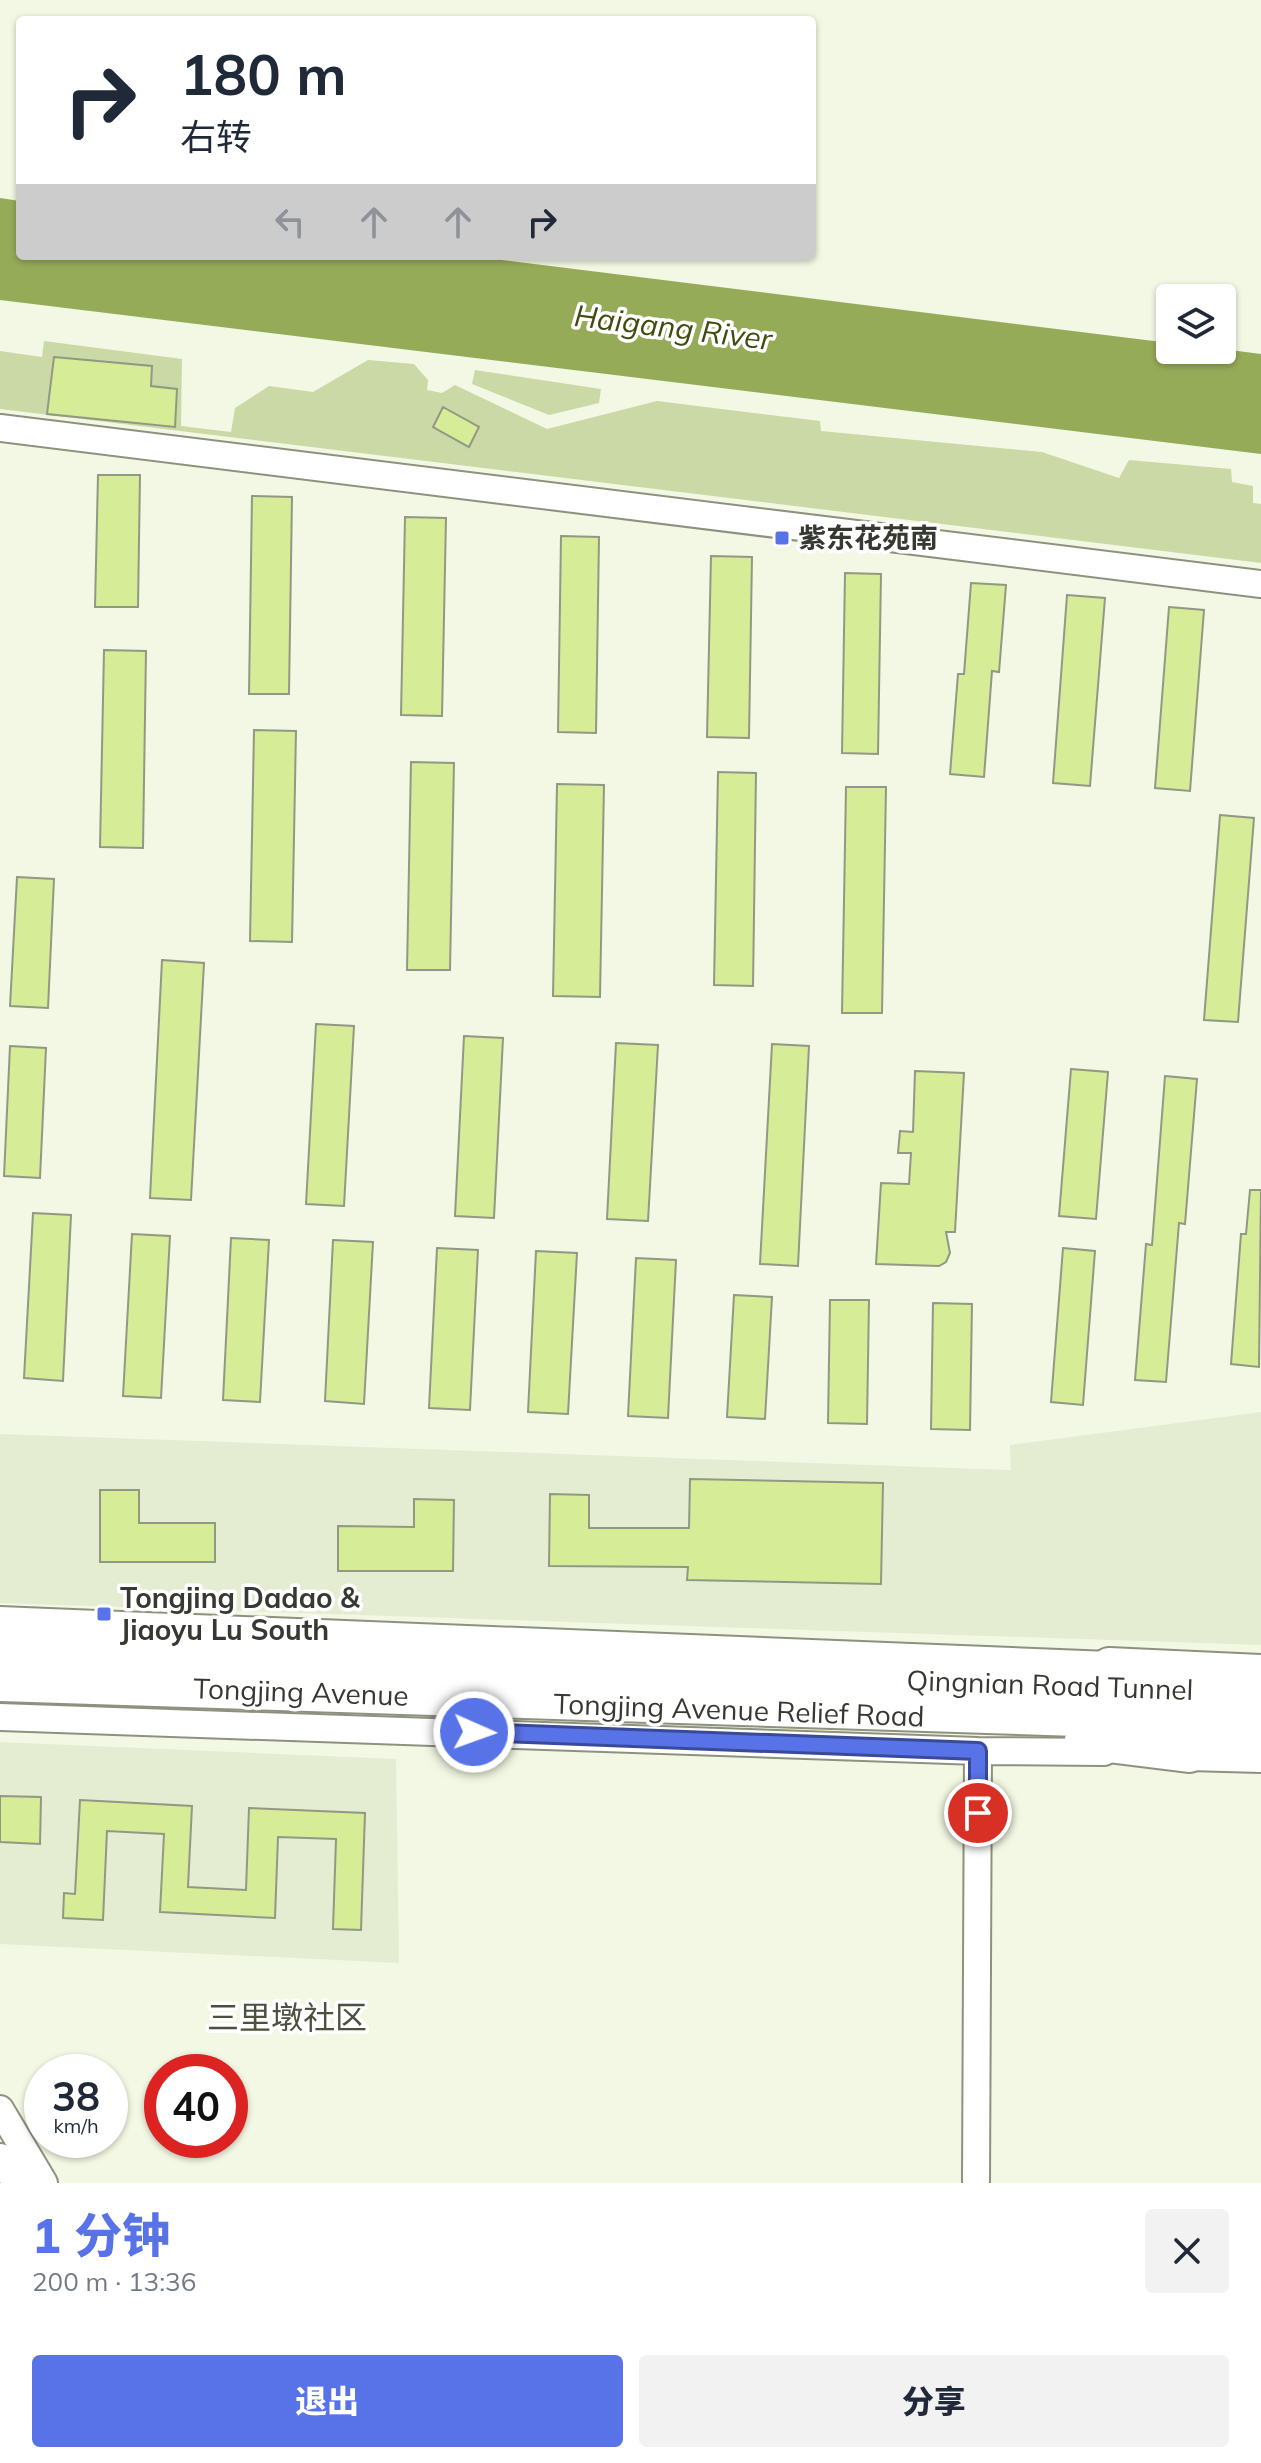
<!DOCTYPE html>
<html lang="zh">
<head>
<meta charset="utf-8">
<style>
	:root { --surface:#fff; --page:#f2f2f3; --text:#1f2937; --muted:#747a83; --accent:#5872e8 }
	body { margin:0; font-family:Mulish,"Noto Sans SC",sans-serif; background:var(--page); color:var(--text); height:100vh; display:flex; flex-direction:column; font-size:30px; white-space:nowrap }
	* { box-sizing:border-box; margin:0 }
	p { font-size:26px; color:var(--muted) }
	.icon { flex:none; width:44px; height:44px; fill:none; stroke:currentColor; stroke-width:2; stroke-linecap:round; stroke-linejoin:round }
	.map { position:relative; height:2183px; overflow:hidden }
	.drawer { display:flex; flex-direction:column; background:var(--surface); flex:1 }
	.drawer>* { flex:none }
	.hud { position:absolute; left:16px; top:16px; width:800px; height:244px; border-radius:8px; box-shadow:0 2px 6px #0004; background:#fff; color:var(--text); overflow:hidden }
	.tools { position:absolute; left:1156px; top:284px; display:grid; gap:16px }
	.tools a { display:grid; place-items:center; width:80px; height:80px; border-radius:8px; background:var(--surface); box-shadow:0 2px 6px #0004; font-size:40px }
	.speed { position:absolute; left:24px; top:2054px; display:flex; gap:16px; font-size:40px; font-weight:700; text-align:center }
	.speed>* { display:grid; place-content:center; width:104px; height:104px; border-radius:50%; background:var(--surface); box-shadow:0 2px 6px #0004; line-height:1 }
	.speed small { font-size:20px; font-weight:400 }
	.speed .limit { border:12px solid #d22; background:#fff; color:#111 }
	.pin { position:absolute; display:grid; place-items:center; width:68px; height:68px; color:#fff; margin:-34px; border:4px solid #fff; border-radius:50%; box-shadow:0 2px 8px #0007 }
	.me { position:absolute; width:88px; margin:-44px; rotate:92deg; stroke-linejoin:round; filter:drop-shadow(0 0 6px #0008) }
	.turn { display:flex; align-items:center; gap:28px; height:168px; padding:0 32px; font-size:36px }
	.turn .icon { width:104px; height:104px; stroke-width:2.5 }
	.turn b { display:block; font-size:56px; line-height:68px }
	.lanes { display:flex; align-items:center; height:76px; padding:0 32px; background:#0003; justify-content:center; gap:40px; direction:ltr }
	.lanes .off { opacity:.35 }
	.round { display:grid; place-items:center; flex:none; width:84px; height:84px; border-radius:8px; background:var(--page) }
	.summary { display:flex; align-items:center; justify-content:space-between; height:136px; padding:0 32px }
	h1 { font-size:48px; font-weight:800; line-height:60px; color:var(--accent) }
	.button { display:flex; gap:16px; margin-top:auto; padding:16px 32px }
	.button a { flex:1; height:92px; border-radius:8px; background:var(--accent); color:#fff; font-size:32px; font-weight:800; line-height:92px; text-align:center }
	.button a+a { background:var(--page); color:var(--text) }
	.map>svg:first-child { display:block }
	.built { fill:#e4edd1 }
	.green { fill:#cbd9a7 }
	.water { fill:#96ab58 }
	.building { fill:#d6ec97; stroke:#929884; stroke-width:2 }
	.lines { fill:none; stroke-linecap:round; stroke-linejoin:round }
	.minor-casing { stroke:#8d927f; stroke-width:30 }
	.major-casing { stroke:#8d927f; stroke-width:38 }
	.highway-casing { stroke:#8d927f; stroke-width:42 }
	.minor { stroke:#fff; stroke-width:26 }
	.major { stroke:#fff; stroke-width:34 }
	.highway { stroke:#fff; stroke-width:38 }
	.route-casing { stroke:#394a97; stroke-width:20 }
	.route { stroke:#5872e8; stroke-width:14 }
	.poi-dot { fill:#5872e8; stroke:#fff; stroke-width:3 }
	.labels { text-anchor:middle; stroke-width:7; stroke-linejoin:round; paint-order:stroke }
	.poi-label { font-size:28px; font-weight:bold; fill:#363931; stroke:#fff; text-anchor:start }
	.street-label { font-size:28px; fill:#363931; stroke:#fff }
	.water-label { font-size:30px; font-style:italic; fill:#3f4c0e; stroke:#fff }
	.quarter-label { font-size:32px; fill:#4b503f; stroke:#fff }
</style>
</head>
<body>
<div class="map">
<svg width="1261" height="2183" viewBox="0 0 1261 2183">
	<rect width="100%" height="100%" fill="#f2f8e3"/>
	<!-- built -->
	<path class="built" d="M 1261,1412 L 1261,1645 L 0,1603 L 0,1434 L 1011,1470 L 1010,1445 Z
		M 0,1742 L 396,1759 L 399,1963 L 0,1944 Z"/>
	<!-- green -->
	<path class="green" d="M 44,341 L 182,359 L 181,426 L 231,432 L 235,408 L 269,386 L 313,392 L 368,360 L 414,364 L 428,380 L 427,390 L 442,393 L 455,385 L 547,429 L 657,401 L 820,421 L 821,431 L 1042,452 L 1119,478 L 1129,460 L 1231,469 L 1232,482 L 1253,486 L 1253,503 L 1261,504 L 1261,563 L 0,409 L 0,351 L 42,357 Z
		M 475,370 L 601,389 L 599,403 L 549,415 L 472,384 Z"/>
	<!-- water -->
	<path class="water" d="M 0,198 L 20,201 L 20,256 L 469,256 L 1170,343 L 1170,350 L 1222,349 L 1261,354 L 1261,454 L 0,300 Z"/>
	<!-- building -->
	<path class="building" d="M 54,357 L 152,366 L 151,386 L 177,389 L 175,427 L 47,414 Z
		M 443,407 L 479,427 L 469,447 L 433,427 Z
		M 98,475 L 140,475 L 138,607 L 95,607 Z
		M 252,496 L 292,497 L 289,694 L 249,694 Z
		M 405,517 L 446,518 L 442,716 L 401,715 Z
		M 561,536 L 599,537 L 596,733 L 558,732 Z
		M 711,556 L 752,557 L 749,738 L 707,737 Z
		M 845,573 L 881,574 L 878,754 L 842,753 Z
		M 971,583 L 1006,585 L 999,672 L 992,671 L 984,777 L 950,774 L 958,674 L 964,674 Z
		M 1067,595 L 1105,598 L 1090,786 L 1053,783 Z
		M 1169,607 L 1204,610 L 1190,791 L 1155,788 Z
		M 104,650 L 146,651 L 143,848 L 100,847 Z
		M 254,730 L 296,731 L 292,942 L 250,941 Z
		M 411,762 L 454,763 L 450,970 L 407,970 Z
		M 718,772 L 756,773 L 753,986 L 714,985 Z
		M 557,784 L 604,785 L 600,997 L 553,996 Z
		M 846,787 L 886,787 L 882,1013 L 842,1013 Z
		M 1220,815 L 1254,818 L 1238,1022 L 1204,1020 Z
		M 17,877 L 54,879 L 48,1008 L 10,1006 Z
		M 162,960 L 204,963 L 191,1200 L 150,1198 Z
		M 316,1024 L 354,1026 L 344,1206 L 306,1204 Z
		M 464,1036 L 503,1038 L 494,1218 L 455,1216 Z
		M 616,1043 L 658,1045 L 648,1221 L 607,1219 Z
		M 772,1044 L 809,1046 L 798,1266 L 760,1264 Z
		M 10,1046 L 46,1048 L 40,1178 L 4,1176 Z
		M 1071,1069 L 1108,1072 L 1096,1219 L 1059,1216 Z
		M 915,1071 L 964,1073 L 955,1232 L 946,1232 L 950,1253 L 946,1262 L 939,1266 L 876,1264 L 881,1183 L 909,1184 L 911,1153 L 898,1153 L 900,1131 L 913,1132 Z
		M 1165,1076 L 1197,1079 L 1185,1224 L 1179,1223 L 1166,1382 L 1135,1380 L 1146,1244 L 1152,1245 Z
		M 1250,1190 L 1261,1190 L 1259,1367 L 1231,1364 L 1241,1234 L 1246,1234 Z
		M 33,1213 L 71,1215 L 63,1381 L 24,1378 Z
		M 132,1234 L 170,1236 L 161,1398 L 123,1396 Z
		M 231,1238 L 269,1240 L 260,1402 L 223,1400 Z
		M 333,1240 L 373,1242 L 364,1404 L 325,1401 Z
		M 437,1248 L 478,1250 L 470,1410 L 429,1408 Z
		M 1063,1248 L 1095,1251 L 1083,1405 L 1051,1402 Z
		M 536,1251 L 577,1253 L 568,1414 L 528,1412 Z
		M 636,1258 L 676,1260 L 668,1418 L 628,1416 Z
		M 734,1295 L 772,1297 L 765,1419 L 727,1417 Z
		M 830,1300 L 869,1300 L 867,1424 L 828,1423 Z
		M 933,1303 L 972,1304 L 970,1430 L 931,1429 Z
		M 690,1479 L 883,1483 L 881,1584 L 687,1580 L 688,1567 L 549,1566 L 550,1494 L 589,1495 L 589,1528 L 689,1528 Z
		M 100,1490 L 139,1490 L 139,1523 L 215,1523 L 215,1562 L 100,1562 Z
		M 414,1499 L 454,1500 L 453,1571 L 338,1571 L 338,1526 L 414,1527 Z
		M 0,1796 L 41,1797 L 40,1844 L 0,1842 Z
		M 80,1800 L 192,1806 L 188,1887 L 246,1890 L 249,1808 L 365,1813 L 361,1930 L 333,1929 L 336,1839 L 278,1837 L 275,1918 L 160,1912 L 164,1834 L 107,1831 L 103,1920 L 63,1918 L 64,1893 L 75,1894 Z"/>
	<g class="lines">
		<!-- minor casing -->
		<g class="minor-casing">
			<path id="minor" d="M 0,428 L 1261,584
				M 0,1620 L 1109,1665
				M 0,1717 L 978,1751 L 1104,1752
				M 0,2109 L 44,2183
				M 0,2157 L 16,2183
				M 976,2183 L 978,1751"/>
		</g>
		<!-- major casing -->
		<g class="major-casing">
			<path id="major" d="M 1109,1665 L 1261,1672
				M 1189,1753 L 1261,1755"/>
		</g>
		<!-- highway casing -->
		<g class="highway-casing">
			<path id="highway" d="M 0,1646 L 1261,1693
				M 0,1682 L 1261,1723
				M 1084,1740 L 1189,1753"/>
		</g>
		<!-- minor -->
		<use href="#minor" class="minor"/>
		<!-- major -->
		<use href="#major" class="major"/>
		<!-- highway -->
		<use href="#highway" class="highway"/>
	</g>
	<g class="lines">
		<!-- route casing -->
		<g class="route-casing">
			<path id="route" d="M 474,1732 L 978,1751 L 978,1813"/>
		</g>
		<!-- route -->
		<use href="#route" class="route"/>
	</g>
	<!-- markers -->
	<g class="poi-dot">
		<rect x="774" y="530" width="16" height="16" rx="4"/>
		<rect x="96" y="1606" width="16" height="16" rx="4"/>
	</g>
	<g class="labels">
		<!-- poi labels -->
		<g class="poi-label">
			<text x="798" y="548">紫东花苑南</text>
			<text x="120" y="1608">Tongjing Dadao &amp;<tspan x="120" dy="32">Jiaoyu Lu South</tspan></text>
		</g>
		<!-- street labels -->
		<g class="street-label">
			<text transform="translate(1050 1685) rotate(2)" y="10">Qingnian Road Tunnel</text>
			<text transform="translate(301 1692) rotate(2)" y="10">Tongjing Avenue</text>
			<text transform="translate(739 1710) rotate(2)" y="10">Tongjing Avenue Relief Road</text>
		</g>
		<!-- water labels -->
		<g class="water-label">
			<text transform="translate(673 328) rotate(7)" y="10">Haigang River</text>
		</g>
		<!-- quarter labels -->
		<g class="quarter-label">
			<text x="287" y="2029">三里墩社区</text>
		</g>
	</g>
</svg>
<div class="tools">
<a><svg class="icon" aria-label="layers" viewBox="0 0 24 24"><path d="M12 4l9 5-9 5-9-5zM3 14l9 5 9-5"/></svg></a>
</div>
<div class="speed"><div>38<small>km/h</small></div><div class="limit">40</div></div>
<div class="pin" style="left:978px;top:1813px;background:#d93025"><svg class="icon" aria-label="arrive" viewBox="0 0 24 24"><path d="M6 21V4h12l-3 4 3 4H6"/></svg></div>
<svg class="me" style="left:474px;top:1732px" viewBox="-20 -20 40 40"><circle r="17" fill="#5872e8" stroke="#fff" stroke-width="3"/><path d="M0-11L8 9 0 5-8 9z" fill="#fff"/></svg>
<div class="hud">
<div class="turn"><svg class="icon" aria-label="right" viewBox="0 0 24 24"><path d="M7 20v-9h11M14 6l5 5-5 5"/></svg><div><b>180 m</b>右转</div></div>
<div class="lanes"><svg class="icon off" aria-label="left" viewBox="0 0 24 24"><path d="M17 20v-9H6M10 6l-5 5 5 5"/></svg><svg class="icon off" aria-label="ahead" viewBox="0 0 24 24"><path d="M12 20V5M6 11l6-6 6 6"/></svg><svg class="icon off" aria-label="ahead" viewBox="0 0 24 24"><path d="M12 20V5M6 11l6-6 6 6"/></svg><svg class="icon" aria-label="right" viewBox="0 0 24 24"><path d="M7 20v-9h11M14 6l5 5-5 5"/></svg></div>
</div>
</div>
<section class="drawer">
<div class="summary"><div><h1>1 分钟</h1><p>200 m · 13:36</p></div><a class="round"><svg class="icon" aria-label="close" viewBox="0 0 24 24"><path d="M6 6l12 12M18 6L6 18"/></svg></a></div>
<div class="button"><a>退出</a><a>分享</a></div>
</section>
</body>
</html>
